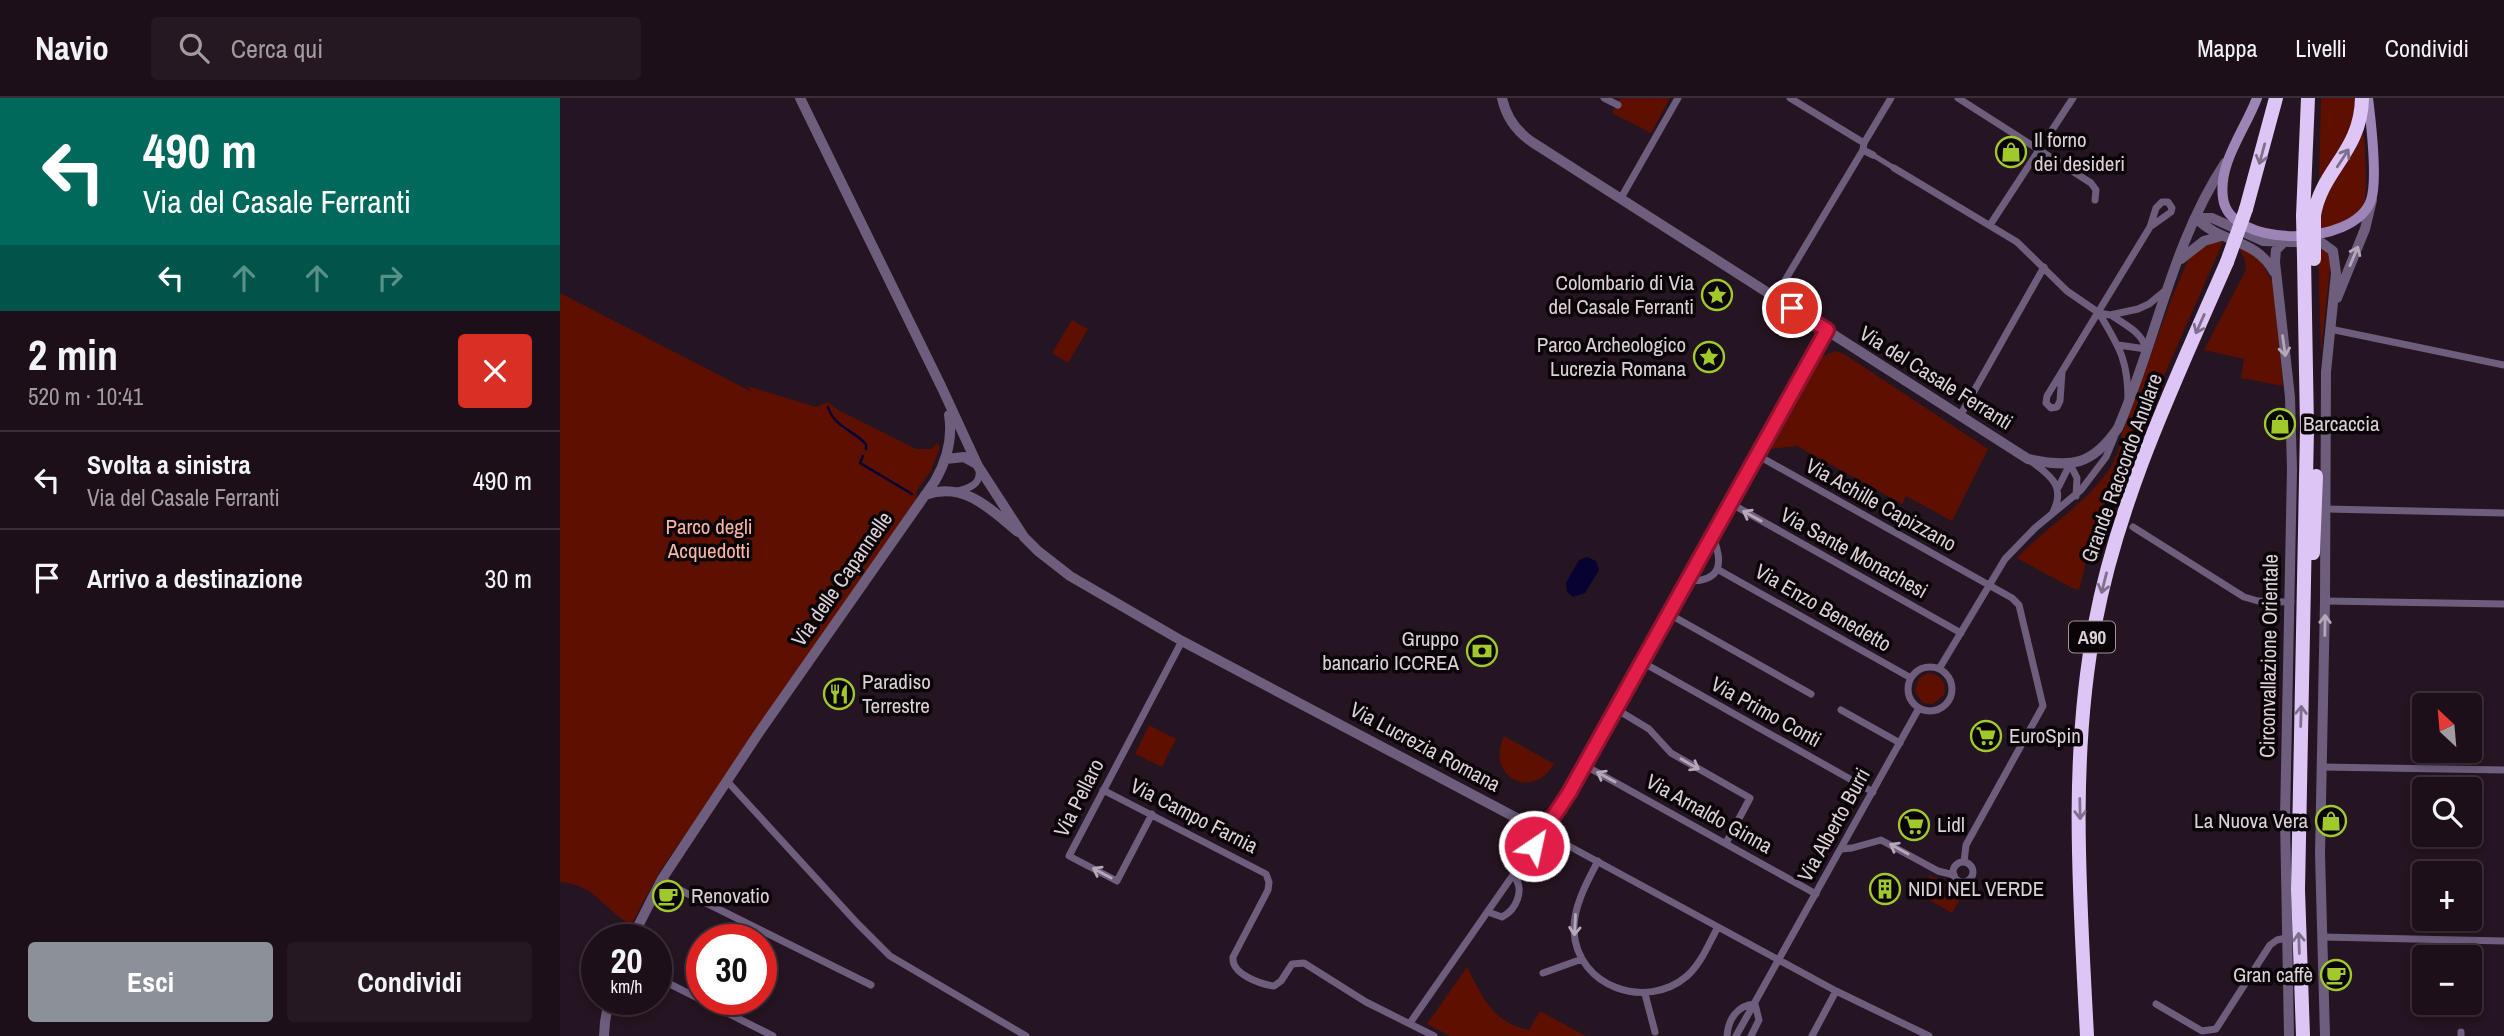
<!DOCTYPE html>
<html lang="it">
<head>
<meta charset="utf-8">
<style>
	:root { --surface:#1c0f19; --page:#251822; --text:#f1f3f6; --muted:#a09ca2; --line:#3a2f38; --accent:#8c9099 }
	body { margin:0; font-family:"Archivo Narrow",sans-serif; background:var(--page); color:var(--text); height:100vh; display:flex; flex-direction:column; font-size:26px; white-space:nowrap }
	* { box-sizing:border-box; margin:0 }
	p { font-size:23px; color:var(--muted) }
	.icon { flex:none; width:38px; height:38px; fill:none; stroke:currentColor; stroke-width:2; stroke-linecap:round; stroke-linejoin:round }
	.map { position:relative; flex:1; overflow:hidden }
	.panel { display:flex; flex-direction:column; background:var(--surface); width:560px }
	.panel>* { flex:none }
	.banner { background:#00695c; color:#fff; overflow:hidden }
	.needle { width:46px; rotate:334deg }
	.fabs { position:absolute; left:1852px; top:595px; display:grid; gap:14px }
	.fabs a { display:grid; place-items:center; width:70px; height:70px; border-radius:7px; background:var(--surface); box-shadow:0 4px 10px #0003,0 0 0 2px var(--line); font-size:35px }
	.speed { position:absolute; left:21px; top:826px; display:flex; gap:14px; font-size:35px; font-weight:700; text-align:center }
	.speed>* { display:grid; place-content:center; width:91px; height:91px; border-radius:50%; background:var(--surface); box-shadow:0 4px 10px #0003,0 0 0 2px var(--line); line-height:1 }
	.speed small { font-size:18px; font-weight:400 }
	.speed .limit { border:10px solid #d22; background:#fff; color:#111 }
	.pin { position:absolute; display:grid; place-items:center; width:60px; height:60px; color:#fff; margin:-30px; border:4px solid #fff; border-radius:50%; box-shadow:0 2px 7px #0007 }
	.me { position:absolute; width:77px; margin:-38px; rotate:34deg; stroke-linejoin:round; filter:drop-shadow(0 0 5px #0008) }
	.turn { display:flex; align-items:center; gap:24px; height:147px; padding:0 28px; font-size:32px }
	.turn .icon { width:91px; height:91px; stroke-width:2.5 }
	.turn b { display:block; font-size:49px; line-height:60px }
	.lanes { display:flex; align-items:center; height:66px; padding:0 28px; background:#0003; justify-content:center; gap:35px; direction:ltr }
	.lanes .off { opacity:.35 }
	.round { display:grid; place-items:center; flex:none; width:74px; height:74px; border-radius:7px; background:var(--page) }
	.summary { display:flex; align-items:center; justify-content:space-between; height:119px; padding:0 28px }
	h1 { font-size:42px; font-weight:800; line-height:52px }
	.primary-button { display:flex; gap:14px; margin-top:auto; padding:14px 28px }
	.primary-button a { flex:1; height:80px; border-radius:7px; background:var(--accent); color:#fff; font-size:28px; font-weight:800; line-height:80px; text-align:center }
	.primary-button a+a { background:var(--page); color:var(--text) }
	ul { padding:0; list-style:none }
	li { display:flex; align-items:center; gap:21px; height:98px; padding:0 28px; border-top:2px solid var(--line) }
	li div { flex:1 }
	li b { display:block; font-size:26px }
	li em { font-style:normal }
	header { display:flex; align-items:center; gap:42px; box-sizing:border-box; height:98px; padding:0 35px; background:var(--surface); border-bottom:2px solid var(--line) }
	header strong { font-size:33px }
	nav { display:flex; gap:38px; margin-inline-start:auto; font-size:24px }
	.search { width:490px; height:63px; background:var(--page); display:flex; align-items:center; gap:18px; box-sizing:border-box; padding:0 24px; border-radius:7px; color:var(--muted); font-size:26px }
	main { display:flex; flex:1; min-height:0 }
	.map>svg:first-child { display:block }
	.green { fill:#5d1000 }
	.water { fill:#080231 }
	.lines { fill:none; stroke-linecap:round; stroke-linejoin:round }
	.stream { stroke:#080231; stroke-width:2.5 }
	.pedestrian { stroke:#6d5e7d; stroke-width:5 }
	.minor { stroke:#6d5e7d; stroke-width:7 }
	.tertiary { stroke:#6d5e7d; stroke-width:10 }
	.secondary { stroke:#9d85b7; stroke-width:10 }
	.motorway { stroke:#ddc6f5; stroke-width:14 }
	.motorway-bridge { stroke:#ddc6f5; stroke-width:14 }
	.oneway { stroke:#7e6f8a }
	.oneway2 { stroke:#b5a8b8 }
	.route-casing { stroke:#92132f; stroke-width:18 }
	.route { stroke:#e11d48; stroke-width:12 }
	.labels { text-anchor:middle; stroke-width:7; stroke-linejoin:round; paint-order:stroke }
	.shield { fill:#0a0408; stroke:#9d939a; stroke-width:2 }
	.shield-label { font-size:19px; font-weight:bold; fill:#dcd0d8 }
	.poi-label { font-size:21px; fill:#dcd0d8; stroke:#0a0408; text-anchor:start }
	.street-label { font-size:21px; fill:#dcd0d8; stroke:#0a0408 }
	.park-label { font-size:21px; fill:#fbb5a3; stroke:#0a0408 }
</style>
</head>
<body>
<header>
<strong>Navio</strong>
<div class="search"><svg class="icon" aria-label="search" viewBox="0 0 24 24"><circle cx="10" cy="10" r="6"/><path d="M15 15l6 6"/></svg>Cerca qui</div>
<nav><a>Mappa</a><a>Livelli</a><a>Condividi</a></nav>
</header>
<main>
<section class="panel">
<div class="banner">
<div class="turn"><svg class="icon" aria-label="left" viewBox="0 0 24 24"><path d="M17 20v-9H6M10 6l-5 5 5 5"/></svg><div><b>490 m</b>Via del Casale Ferranti</div></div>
<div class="lanes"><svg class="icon" aria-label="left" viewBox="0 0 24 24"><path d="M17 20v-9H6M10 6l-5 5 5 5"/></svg><svg class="icon off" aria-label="ahead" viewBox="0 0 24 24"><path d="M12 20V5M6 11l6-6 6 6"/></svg><svg class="icon off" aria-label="ahead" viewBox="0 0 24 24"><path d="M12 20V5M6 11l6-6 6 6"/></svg><svg class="icon off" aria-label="right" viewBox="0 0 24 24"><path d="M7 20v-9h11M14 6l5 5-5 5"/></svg></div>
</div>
<div class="summary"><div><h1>2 min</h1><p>520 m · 10:41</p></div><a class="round" style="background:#d93025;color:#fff"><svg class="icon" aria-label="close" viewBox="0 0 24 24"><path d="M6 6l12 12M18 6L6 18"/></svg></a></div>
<ul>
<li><svg class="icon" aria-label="left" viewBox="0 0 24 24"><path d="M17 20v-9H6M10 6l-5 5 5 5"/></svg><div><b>Svolta a sinistra</b><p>Via del Casale Ferranti</p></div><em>490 m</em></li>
<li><svg class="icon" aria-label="arrive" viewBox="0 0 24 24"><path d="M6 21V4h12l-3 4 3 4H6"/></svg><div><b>Arrivo a destinazione</b></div><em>30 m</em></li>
</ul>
<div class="primary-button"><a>Esci</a><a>Condividi</a></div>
</section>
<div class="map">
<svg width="1944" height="938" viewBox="0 0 1944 938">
	<rect width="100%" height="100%" fill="#251421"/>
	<!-- green -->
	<path class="green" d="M 1060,0 L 1110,0 L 1091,35 L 1052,15 Z
		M 1761,0 L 1797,0 L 1790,38 L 1759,87 Z
		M 1803,28 C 1804,45 1810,98 1802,110 C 1792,124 1774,129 1759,135 L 1760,111 Z
		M 1650,143 L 1663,144 L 1595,298 L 1589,298 C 1559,360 1535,425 1519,492 L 1512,490 L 1457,460 C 1487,426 1558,388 1561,338 L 1612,199 L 1630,158 Z
		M 1681,149 L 1700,161 L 1713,185 L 1723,288 L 1681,280 L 1684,261 L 1644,252 L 1686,172 L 1685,162 L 1680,152 Z
		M 1758,149 L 1767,152 L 1771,161 L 1761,255 Z
		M 0,195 L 192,294 L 187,288 L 256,309 L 268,304 L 278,312 L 356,351 L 372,351 L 377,345 L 380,349 L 371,373 L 357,392 L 356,404 L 100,773 L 71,827 C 44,812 35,786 0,784 Z
		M 512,222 L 528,231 L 508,265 L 492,255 Z
		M 1275,253 L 1284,256 L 1428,351 L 1392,423 L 1346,398 L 1342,406 L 1237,348 L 1210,351 L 1261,259 Z
		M 1368,575 C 1381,576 1387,584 1384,597 L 1373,606 L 1363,605 L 1355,594 L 1359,580 Z
		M 589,627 L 616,641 L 602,669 L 575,656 Z
		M 944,638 L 994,666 C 971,704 925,678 944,638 Z
		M 1370,777 L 1403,796 L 1392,815 L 1359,796 Z
		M 907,869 C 923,900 932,924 969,932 L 980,913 L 1026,938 L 890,938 L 867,926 Z"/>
	<!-- water -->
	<path class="water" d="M 1027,459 L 1036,463 L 1039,472 L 1025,495 L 1013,499 L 1007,494 L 1006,485 L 1019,462 Z"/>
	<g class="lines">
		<!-- stream -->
		<path class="stream" d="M 268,309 C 274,329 293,332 306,346 L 306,351
			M 303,358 L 300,365 L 352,396"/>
		<!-- pedestrian -->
		<path class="pedestrian" d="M 1313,57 L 1334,70"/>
		<!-- minor -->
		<path class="minor" d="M 1044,0 L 1058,7
			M 1230,0 L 1304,45
			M 1398,0 L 1531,85 L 1536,92 L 1535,102
			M 1303,52 L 1313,57
			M 1334,70 L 1457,144 L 1507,193 L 1539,215 L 1550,217 L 1578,211 L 1589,206 L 1606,192
			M 1061,100 L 1118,0
			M 1430,127 L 1513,0
			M 1215,199 L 1303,52 L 1304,45 L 1331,0
			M 1539,215 C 1559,249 1568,261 1568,302
			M 1551,217 C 1565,227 1582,234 1586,251 L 1558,247
			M 1770,231 L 1944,267
			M 1502,274 L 1500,303 L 1497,309 L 1491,310 L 1486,305 L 1487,298 L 1590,129 L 1596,110 L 1602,104 L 1608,104 L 1612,110 L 1611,114 L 1590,129
			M 1400,318 L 1484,169
			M 1197,357 L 1452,500 L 1459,507 L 1483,608 L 1406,747 L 1404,764
			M 1472,364 C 1493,379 1506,390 1492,416
			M 1510,366 L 1517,380 L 1516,398
			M 1498,390 L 1510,366
			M 398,393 C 410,390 421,386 419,372
			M 1170,405 L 1401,535
			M 1766,411 L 1944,415
			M 1573,429 L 1684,499 L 1698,503 L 1731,504
			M 1157,471 L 1351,580
			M 1127,483 C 1162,484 1164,465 1152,437
			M 1765,503 L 1944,506
			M 1109,516 L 1251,596
			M 1082,564 L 1313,694
			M1348 591a22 22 0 1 1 44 0a22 22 0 1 1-44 0Z
			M 1379,571 L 1445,461 L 1475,430 L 1521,392 L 1546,359 L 1554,340
			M 1056,611 L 1089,631 L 1111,655 L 1190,700 L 1166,745
			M 1281,612 L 1340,645
			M 1024,667 L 1256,796
			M 1762,669 L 1944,672
			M 167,683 L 297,825 L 330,858 L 466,938
			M 543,692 L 706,776 L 709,784 L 708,792 L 673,859 C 671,876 700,886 714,888 L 721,883 L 732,866 L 744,865 L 806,904 L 874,938
			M 592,716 L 557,783 L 509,758 L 622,543
			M 1282,751 L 1292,750 L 1321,742 L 1378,773 L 1394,777
			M 1038,763 C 1027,784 1013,809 1014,833 C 1017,889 1086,913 1127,878 C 1141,866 1149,845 1158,829
			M1393 774a10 10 0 1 1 20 0a10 10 0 1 1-20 0Z
			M 102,781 L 116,790 L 311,887
			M 928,814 L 942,819 C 956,812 966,791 953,777
			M 1762,839 L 1944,843
			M 983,875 L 1022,861
			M 96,879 L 213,938
			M 1085,896 L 1095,934
			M 1596,906 L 1642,933 L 1656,931 L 1710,847 L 1717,842 L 1726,840
			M 850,925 L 983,734 L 1276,893 L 1369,938
			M 1167,938 C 1168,922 1177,907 1195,906 L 1199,922 L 1191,938
			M 1176,938 L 1359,610
			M 1252,938 L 1276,893
			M 1901,938 L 1901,934"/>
		<!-- tertiary -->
		<path class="tertiary" d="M 240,0 L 382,290 L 418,368 L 464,439 L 478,453 L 510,478 L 622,543 L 983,734 L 1009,695 L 1267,232
			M 942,0 C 946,19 956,33 972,44 L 1468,361 C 1511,370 1532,368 1558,330 C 1596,243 1612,145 1665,65
			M 1636,120 L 1652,120 L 1703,143 L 1762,145 L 1773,153 L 1776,175 L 1766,274 L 1765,503 L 1760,756 L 1765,938
			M 1636,120 C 1661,146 1696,140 1714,174
			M 1723,145 L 1716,152 L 1715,164 L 1730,299 L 1732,371 L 1725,720 L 1729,938
			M 1621,161 L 1644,143 L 1661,138
			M 1777,200 L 1805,131 L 1812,102
			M 386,361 L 404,359 L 415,365
			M 365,397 C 404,383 429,410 458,434
			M 71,842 L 102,781 L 198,636 L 375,383 C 387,362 393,341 389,317
			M 44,938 L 45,924 L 49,901"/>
		<!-- secondary -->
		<path class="secondary" d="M 1697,0 C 1685,32 1658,65 1663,100 C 1669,151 1795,150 1811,102 C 1818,81 1811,24 1808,0"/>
		<!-- motorway -->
		<path class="motorway" d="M 1686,111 L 1716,0
			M 1754,117 C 1762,71 1801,54 1802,0
			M 1743,118 L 1748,0
			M 1753,455 L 1756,378
			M 1527,938 C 1520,801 1509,661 1535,526 C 1559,399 1616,281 1667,164
			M 1743,938 L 1738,792 L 1747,330 L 1744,159"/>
		<!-- motorway-bridge -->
		<path class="motorway-bridge" d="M 1743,118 L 1744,159
			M 1754,161 L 1754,117
			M 1667,164 L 1686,111"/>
	</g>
	<!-- one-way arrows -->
	<defs><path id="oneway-shaft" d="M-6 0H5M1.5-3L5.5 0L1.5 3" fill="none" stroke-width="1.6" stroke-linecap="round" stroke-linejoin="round" transform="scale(1.75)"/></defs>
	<g class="oneway">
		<use href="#oneway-shaft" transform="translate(1702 56) rotate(105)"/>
		<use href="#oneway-shaft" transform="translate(1783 60) rotate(-57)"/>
		<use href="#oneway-shaft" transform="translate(1640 226) rotate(114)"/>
		<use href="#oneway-shaft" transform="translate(1544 485) rotate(104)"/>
		<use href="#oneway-shaft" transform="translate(1741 618) rotate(-88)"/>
		<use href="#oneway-shaft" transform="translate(1520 711) rotate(89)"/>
		<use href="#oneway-shaft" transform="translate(1739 845) rotate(-92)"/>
	</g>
	<g class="oneway2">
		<use href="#oneway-shaft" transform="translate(1794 158) rotate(-67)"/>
		<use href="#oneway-shaft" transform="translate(1724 248) rotate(82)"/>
		<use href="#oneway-shaft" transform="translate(1192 418) rotate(-151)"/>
		<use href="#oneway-shaft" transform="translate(1765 527) rotate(-89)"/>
		<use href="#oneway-shaft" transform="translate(1130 666) rotate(30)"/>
		<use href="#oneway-shaft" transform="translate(1046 679) rotate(-151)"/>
		<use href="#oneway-shaft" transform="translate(1339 751) rotate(-151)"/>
		<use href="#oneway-shaft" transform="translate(542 775) rotate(-152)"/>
		<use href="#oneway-shaft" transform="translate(1015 827) rotate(93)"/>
	</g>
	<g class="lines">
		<!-- route casing -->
		<g class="route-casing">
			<path id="route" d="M 974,748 L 1009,695 L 1267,232 L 1232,210"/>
		</g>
		<!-- route -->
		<use href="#route" class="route"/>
	</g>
	<!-- icons -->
	<defs>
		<g id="shop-ring" transform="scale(1.575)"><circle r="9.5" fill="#0a0408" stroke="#a0c92b" stroke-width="1.5"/><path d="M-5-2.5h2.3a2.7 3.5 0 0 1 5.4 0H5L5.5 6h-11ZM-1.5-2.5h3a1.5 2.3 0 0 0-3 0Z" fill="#a0c92b"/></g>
		<g id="sight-ring" transform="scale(1.575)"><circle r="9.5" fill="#0a0408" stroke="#a0c92b" stroke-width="1.5"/><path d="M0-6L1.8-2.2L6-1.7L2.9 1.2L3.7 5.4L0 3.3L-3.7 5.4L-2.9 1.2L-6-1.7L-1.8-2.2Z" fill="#a0c92b"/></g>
		<g id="bank-ring" transform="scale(1.575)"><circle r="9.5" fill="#0a0408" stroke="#a0c92b" stroke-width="1.5"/><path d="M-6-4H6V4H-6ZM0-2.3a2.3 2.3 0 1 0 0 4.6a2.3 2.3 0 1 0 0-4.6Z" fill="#a0c92b"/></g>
		<g id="restaurant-ring" transform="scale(1.575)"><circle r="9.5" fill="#0a0408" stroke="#a0c92b" stroke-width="1.5"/><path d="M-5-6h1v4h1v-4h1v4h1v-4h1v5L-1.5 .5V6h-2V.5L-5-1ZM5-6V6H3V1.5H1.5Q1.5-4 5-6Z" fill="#a0c92b"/></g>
		<g id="supermarket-ring" transform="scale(1.575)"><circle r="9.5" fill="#0a0408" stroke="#a0c92b" stroke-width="1.5"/><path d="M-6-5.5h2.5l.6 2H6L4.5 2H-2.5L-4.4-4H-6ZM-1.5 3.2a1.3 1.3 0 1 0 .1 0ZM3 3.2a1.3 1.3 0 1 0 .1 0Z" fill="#a0c92b"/></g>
		<g id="building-ring" transform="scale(1.575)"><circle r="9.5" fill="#0a0408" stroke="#a0c92b" stroke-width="1.5"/><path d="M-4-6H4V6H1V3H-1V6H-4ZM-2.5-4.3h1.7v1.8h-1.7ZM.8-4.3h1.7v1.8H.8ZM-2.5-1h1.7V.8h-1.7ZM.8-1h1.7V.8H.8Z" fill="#a0c92b"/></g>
		<g id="cafe-ring" transform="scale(1.575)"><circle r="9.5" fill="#0a0408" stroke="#a0c92b" stroke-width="1.5"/><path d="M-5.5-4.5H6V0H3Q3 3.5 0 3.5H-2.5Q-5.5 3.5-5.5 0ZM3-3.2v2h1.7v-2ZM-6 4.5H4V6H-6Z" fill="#a0c92b"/></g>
	</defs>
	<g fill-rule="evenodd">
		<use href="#shop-ring" x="1451" y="54"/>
		<use href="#sight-ring" x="1157" y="197"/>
		<use href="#sight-ring" x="1149" y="259"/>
		<use href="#shop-ring" x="1720" y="326"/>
		<use href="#bank-ring" x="922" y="553"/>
		<use href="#restaurant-ring" x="279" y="596"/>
		<use href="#supermarket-ring" x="1426" y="638"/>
		<use href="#shop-ring" x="1771" y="723"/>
		<use href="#supermarket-ring" x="1354" y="727"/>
		<use href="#building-ring" x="1325" y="791"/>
		<use href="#cafe-ring" x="108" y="798"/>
		<use href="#cafe-ring" x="1776" y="877"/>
	</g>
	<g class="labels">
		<!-- shield labels -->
		<rect class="shield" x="1509" y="523.5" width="46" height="31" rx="5"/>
		<g class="shield-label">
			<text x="1532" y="546">A90</text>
		</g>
		<!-- poi labels -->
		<g class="poi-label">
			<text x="1474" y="49">Il forno<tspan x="1474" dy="24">dei desideri</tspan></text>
			<text x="1134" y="192" text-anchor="end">Colombario di Via<tspan x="1134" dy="24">del Casale Ferranti</tspan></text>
			<text x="1126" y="254" text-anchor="end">Parco Archeologico<tspan x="1126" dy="24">Lucrezia Romana</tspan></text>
			<text x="1743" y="333">Barcaccia</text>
			<text x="899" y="548" text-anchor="end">Gruppo<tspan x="899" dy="24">bancario ICCREA</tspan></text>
			<text x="302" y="591">Paradiso<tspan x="302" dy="24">Terrestre</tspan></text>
			<text x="1449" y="645">EuroSpin</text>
			<text x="1748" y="730" text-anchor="end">La Nuova Vera</text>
			<text x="1377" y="734">Lidl</text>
			<text x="1348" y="798">NIDI NEL VERDE</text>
			<text x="131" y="805">Renovatio</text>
			<text x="1753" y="884" text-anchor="end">Gran caffè</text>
		</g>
		<!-- street labels -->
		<g class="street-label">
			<text transform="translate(1376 280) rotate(32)" y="7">Via del Casale Ferranti</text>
			<text transform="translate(1562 370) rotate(-70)" y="7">Grande Raccordo Anulare</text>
			<text transform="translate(1321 407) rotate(29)" y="7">Via Achille Capizzano</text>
			<text transform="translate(1294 455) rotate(29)" y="7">Via Sante Monachesi</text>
			<text transform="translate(282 481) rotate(-55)" y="7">Via delle Capannelle</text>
			<text transform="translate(1263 510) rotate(30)" y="7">Via Enzo Benedetto</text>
			<text transform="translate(1709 558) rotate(-89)" y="7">Circonvallazione Orientale</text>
			<text transform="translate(1206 614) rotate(29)" y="7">Via Primo Conti</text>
			<text transform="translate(865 649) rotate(28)" y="7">Via Lucrezia Romana</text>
			<text transform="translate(519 700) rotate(-63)" y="7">Via Pellaro</text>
			<text transform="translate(1149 716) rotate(29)" y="7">Via Arnaldo Ginna</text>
			<text transform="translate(634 718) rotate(27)" y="7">Via Campo Farnia</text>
			<text transform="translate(1274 727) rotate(-61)" y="7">Via Alberto Burri</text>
		</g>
		<!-- park labels -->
		<g class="park-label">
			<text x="149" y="436">Parco degli<tspan x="149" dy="24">Acquedotti</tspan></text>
		</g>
	</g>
</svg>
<div class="fabs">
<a><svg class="needle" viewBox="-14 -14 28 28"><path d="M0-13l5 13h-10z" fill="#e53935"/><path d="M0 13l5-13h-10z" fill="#a09ca2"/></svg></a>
<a><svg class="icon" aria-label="search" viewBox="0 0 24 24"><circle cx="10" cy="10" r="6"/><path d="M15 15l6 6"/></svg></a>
<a>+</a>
<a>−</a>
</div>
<div class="speed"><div>20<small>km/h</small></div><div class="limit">30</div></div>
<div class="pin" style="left:1232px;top:210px;background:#d93025"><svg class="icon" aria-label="arrive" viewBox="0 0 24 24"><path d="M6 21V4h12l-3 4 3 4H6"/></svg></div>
<svg class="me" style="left:974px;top:748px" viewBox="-20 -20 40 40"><circle r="17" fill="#e11d48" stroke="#fff" stroke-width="3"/><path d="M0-11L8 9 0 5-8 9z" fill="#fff"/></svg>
</div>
</main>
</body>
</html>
